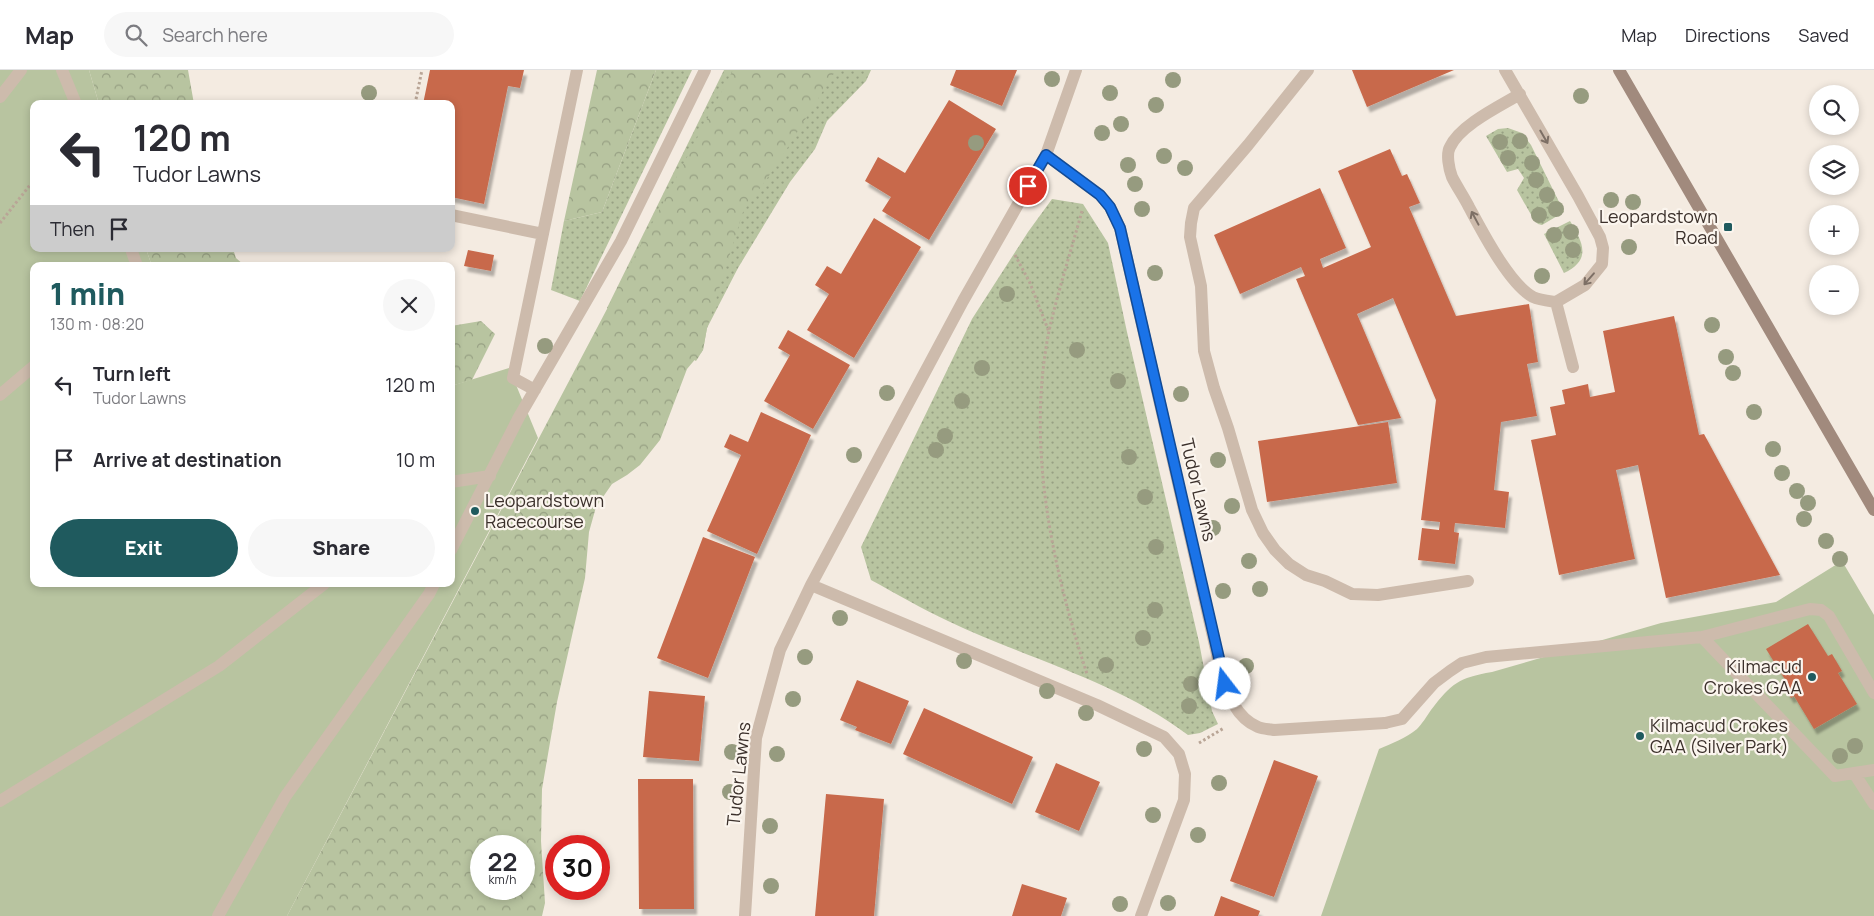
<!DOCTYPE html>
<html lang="en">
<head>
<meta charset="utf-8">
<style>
	:root { --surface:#fff; --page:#f7f7f7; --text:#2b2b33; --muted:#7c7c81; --line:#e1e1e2; --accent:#1f5a5e }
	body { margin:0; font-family:Manrope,sans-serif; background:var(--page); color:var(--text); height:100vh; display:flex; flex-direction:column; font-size:19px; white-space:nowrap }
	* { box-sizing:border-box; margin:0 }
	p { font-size:16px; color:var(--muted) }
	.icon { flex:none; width:28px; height:28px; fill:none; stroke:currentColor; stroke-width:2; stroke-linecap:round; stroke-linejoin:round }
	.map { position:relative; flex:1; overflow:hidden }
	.sheet { position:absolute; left:30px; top:192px; width:425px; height:325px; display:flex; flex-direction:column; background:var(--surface); border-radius:10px; box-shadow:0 2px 8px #0003 }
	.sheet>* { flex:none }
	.hud { position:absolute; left:30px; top:30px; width:425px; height:152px; border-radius:10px; box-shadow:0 2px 8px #0003; background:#fff; color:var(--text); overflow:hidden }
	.tools { position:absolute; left:1809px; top:15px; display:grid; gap:10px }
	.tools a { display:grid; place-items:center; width:50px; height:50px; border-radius:50%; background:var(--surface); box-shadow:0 2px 8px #0003; font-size:25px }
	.speed { position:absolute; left:470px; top:765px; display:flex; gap:10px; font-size:25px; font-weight:700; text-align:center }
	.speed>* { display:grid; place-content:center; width:65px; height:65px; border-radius:50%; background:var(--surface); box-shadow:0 2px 8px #0003; line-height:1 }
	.speed small { font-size:12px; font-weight:400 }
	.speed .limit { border:8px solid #d22; background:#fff; color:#111 }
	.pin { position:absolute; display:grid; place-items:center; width:42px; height:42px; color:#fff; margin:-21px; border:2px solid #fff; border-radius:50%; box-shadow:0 1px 5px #0007 }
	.me { position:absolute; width:55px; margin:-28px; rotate:345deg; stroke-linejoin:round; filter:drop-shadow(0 0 4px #0008) }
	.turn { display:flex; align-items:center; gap:18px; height:105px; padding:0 20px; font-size:22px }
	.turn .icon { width:65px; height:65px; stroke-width:2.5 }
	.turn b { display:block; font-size:35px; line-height:42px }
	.then { display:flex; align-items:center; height:48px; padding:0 20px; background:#0003; gap:10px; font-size:19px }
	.round { display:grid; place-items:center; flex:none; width:52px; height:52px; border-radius:26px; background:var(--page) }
	.headline { display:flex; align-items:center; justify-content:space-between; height:85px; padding:0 20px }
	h1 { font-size:30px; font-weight:800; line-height:38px; color:var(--accent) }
	.action { display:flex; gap:10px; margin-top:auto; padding:10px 20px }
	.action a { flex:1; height:58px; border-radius:30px; background:var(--accent); color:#fff; font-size:20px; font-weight:800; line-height:58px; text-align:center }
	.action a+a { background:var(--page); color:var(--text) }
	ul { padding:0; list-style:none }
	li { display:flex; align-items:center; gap:15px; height:75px; padding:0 20px }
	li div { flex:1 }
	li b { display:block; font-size:19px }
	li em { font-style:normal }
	header { display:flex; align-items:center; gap:30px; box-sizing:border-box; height:70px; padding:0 25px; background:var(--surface); border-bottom:1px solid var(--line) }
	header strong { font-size:24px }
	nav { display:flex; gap:28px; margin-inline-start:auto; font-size:18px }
	.search { width:350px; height:45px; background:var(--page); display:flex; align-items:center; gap:12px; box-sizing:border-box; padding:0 18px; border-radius:28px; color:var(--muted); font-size:19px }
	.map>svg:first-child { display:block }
	.grass { fill:url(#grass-dots) }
	.forest { fill:url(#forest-crowns); fill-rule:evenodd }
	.pitch { fill:#b8c4a0 }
	.building { fill:#c8694b; filter:url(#shadow) }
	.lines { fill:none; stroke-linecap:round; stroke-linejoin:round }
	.path { stroke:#b9a596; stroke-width:3; stroke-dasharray:2.5 2.5; stroke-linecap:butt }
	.lane { stroke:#cdbbac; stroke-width:12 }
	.street { stroke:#cdbbac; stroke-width:12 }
	.secondary { stroke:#a18a7d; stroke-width:12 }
	.tree { fill:#969b7f }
	.oneway { stroke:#7d6f65 }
	.route-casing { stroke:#114b97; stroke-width:12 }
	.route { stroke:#1a73e8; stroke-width:9 }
	.poi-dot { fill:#1f5a5e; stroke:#fbf5ee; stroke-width:2 }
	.labels { text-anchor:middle; stroke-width:4.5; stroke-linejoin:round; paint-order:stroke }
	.poi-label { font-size:18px; fill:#3b302b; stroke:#fbf5ee; text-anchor:end }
	.street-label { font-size:18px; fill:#3b302b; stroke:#fbf5ee }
</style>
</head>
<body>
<header>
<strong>Map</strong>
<div class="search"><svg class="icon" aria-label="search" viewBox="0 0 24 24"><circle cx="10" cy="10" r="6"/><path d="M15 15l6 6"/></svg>Search here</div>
<nav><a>Map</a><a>Directions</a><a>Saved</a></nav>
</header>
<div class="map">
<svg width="1874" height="846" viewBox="0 0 1874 846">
	<defs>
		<pattern id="grass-dots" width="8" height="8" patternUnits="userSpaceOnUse" patternTransform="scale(1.25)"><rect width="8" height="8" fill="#b8c4a0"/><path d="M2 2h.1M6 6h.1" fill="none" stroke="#97a083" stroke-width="1.8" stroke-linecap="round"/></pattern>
		<pattern id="forest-crowns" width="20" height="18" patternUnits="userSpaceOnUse" patternTransform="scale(1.25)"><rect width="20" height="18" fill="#b8c4a0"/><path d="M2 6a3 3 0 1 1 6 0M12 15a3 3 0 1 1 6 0" fill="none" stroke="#97a083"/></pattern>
		<filter id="shadow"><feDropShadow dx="3" dy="5.5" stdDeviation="1" flood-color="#0004"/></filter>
	</defs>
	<rect width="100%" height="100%" fill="#f4ebe1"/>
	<!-- grass -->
	<path class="grass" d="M 656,0 L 692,0 L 580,231 L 551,220 L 564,151 L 602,142 Z
		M 724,0 L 871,0 L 866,11 L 827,51 L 815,79 L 790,112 L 738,198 L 707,258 L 703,280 L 696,291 L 607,238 Z
		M 1508,58 L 1522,63 L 1531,75 L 1564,142 L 1542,155 L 1538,154 L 1534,150 L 1517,120 L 1524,108 L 1518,99 L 1507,102 L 1486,66 L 1498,59 Z
		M 1052,129 L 1083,134 L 1108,173 L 1127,262 L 1199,572 L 1212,641 L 1218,654 L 1200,663 L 1188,665 C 1117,611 1028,589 948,551 C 922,539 897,524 871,510 L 861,477 L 972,249 L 1028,162 Z
		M 1570,151 C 1583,172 1592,190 1564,203 L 1544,164 Z"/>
	<!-- forest -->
	<path class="forest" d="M 89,0 L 188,0 L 194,34 L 99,34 Z
		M 597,0 L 656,0 L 602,142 L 564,151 Z
		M 733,0 L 836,0 L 778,93 L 743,142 L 707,258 L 703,280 L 687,299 L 660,370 L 640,395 L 627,405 L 612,414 L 596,437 L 589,462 L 585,508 L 557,632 L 542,719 L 541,771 L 545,833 L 542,846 L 287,846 ZM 481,776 L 524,776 L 524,819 L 481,819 Z
		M 146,179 L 233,179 L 236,188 L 245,196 L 152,196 Z
		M 481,251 L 495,264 L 472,310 L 451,316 L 451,256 Z"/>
	<!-- pitch -->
	<path class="pitch" d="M 0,0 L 89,0 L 99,34 L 34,34 L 34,179 L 146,179 L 152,196 L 34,196 L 34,514 L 451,514 L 451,316 L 509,298 L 538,368 L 287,846 L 0,846 Z
		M 1842,491 L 1874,545 L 1874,846 L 1321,846 L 1379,679 C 1391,674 1406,668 1417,659 C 1422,654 1427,646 1431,640 C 1452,613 1458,608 1492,602 L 1661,553 L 1776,532 Z"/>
	<!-- building -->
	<path class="building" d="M 430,0 L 524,0 L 520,18 L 508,16 L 484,134 L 451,127 L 451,34 L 423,34 Z
		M 956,0 L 1017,0 L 1002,36 L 950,15 Z
		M 1352,0 L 1454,0 L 1367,37 Z
		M 949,30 L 996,59 L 929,170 L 882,141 L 891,127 L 865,111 L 878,87 L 905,103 Z
		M 1390,79 L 1402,106 L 1407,104 L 1420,133 L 1409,137 L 1456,246 L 1529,234 L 1538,292 L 1527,294 L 1537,346 L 1501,352 L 1494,420 L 1509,422 L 1505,458 L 1455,453 L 1454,462 L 1459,463 L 1455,494 L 1418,490 L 1422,458 L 1439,460 L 1440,452 L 1421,450 L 1436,330 L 1393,228 L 1357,244 L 1401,348 L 1358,355 L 1296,209 L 1305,206 L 1301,197 L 1240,224 L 1214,165 L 1320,118 L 1346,178 L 1320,189 L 1323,198 L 1371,177 L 1338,101 Z
		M 874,148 L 921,177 L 854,288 L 807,260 L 829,224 L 815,215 L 827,196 L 841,204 Z
		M 468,180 L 494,185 L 491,201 L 464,196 Z
		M 1674,246 L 1699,365 L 1704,364 L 1780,505 L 1666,528 L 1638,395 L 1616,400 L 1635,489 L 1559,505 L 1531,370 L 1556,365 L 1550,337 L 1565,334 L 1562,320 L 1588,314 L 1590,327 L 1615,322 L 1603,261 Z
		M 788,260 L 850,295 L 813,359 L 764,331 L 790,285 L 778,278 Z
		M 761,342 L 811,365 L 757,484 L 707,461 L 741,385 L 724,377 L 730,364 L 748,372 Z
		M 1388,352 L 1397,413 L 1267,432 L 1258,371 Z
		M 703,467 L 755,487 L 708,608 L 657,588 Z
		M 1808,554 L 1828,586 L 1832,584 L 1842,601 L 1838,603 L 1857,634 L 1814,659 L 1794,626 L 1791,628 L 1782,614 L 1786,611 L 1766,579 Z
		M 857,610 L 909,631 L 891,674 L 855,660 L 857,657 L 840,650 Z
		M 649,621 L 705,626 L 699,691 L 643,687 Z
		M 924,638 L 1033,687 L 1012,734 L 903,684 Z
		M 1274,690 L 1318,706 L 1274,827 L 1230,811 Z
		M 1056,693 L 1100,712 L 1079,761 L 1035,742 Z
		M 638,709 L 693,709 L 694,839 L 639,839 Z
		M 826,724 L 884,729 L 874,846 L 815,846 Z
		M 1022,814 L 1067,828 L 1061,846 L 1012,846 Z
		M 1221,826 L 1260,841 L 1258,846 L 1214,846 Z"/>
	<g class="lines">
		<!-- path -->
		<path class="path" d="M 415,34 L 422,0
			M 1082,141 C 1071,181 1058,221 1049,261 C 1026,376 1052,496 1087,604
			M 0,153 L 34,110
			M 1015,185 L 1030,213 L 1049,262
			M 1199,673 L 1224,658"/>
		<!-- lane -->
		<path class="lane" d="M 62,0 L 76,34
			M 1308,0 L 1248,75 L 1194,138 L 1191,153 L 1190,167 L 1201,216 L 1204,281 L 1214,318 L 1228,358 L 1252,440 L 1263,463 L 1275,480 L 1289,494 L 1306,505 L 1325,511 L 1352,524 L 1378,525 L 1468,511
			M 1505,0 L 1578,126 L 1600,167 L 1603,178 L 1602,194 L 1585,215 L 1556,232 C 1549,231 1539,230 1533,227 C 1509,214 1482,161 1469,137 C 1464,127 1457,117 1452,107 C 1449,99 1446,84 1450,77 C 1460,55 1500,36 1520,24
			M 451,145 L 543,164
			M 131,179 L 137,196
			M 1556,232 L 1573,297
			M 535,320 L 513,308 L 577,0
			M 0,325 L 34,296
			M 451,412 L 490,406
			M 451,480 L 519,347 L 621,171 L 705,0
			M 1702,567 L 1835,706 L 1874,700
			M 1385,653 L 1402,649 L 1434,613 L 1450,601 L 1462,593 L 1486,587 L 1702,567 L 1810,539 L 1821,540 L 1829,546 L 1874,623
			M 1854,703 L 1874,734
			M 0,731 L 219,596 L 324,514
			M 218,846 L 285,727 L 429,524 L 434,514"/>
		<!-- street -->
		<path class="street" d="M 0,27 L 21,0
			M 1046,85 L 1100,125 L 1110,137 L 1120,158 L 1221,602 C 1227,623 1236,648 1258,657 C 1263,659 1269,659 1274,660 L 1385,653
			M 811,515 L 1097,635 L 1164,667 L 1179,684 L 1185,704 L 1184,730 L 1141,846
			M 745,846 L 756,668 L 780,580 L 811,515 L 963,231 L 1046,85 L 1076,0"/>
		<!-- secondary -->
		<path class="secondary" d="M 1619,0 L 1874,440"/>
	</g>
	<!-- trees -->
	<g class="tree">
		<circle cx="1052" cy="9" r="8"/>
		<circle cx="1173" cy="10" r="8"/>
		<circle cx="369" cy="23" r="8"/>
		<circle cx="1110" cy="23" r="8"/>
		<circle cx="1581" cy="26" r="8"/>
		<circle cx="1156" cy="35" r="8"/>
		<circle cx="1121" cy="54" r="8"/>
		<circle cx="1102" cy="63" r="8"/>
		<circle cx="1520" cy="71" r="8"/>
		<circle cx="1500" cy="72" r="8"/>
		<circle cx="976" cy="73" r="8"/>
		<circle cx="1164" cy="86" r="8"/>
		<circle cx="1508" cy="88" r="8"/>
		<circle cx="1532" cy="93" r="8"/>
		<circle cx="1128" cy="95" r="8"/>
		<circle cx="1185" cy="98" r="8"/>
		<circle cx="1536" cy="110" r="8"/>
		<circle cx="1135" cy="114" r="8"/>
		<circle cx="1547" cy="125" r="8"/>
		<circle cx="1611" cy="130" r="8"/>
		<circle cx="1633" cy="132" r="8"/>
		<circle cx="1142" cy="139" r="8"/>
		<circle cx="1556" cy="139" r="8"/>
		<circle cx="1539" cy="145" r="8"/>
		<circle cx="1571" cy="162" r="8"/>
		<circle cx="1554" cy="165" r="8"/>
		<circle cx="1629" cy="177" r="8"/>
		<circle cx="1573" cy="180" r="8"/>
		<circle cx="1155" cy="203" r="8"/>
		<circle cx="1542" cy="206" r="8"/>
		<circle cx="1007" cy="224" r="8"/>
		<circle cx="1712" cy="255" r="8"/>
		<circle cx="545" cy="276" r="8"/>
		<circle cx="1077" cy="280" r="8"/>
		<circle cx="1726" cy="287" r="8"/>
		<circle cx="982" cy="298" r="8"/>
		<circle cx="1733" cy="303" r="8"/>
		<circle cx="1118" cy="311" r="8"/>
		<circle cx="887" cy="323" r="8"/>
		<circle cx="1181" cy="324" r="8"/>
		<circle cx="962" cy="331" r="8"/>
		<circle cx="1754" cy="342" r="8"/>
		<circle cx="945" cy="366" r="8"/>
		<circle cx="1773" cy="379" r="8"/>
		<circle cx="936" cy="380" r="8"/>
		<circle cx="854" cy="385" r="8"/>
		<circle cx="1129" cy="387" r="8"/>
		<circle cx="1218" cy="390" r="8"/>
		<circle cx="1782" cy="403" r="8"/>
		<circle cx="1797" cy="421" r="8"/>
		<circle cx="1145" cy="427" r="8"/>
		<circle cx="1808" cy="433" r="8"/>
		<circle cx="1232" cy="436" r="8"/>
		<circle cx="1804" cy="449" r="8"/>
		<circle cx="1213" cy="458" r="8"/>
		<circle cx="1826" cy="471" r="8"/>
		<circle cx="1156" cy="477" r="8"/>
		<circle cx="1840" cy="489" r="8"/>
		<circle cx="1249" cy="491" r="8"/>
		<circle cx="1260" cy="519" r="8"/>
		<circle cx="1223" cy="521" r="8"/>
		<circle cx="1155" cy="540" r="8"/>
		<circle cx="840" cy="548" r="8"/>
		<circle cx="1143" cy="568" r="8"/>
		<circle cx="805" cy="587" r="8"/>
		<circle cx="964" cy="591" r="8"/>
		<circle cx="1106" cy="595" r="8"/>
		<circle cx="1246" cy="596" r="8"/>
		<circle cx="1191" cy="614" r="8"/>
		<circle cx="1047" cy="621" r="8"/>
		<circle cx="793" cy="629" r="8"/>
		<circle cx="1189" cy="636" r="8"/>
		<circle cx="1086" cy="643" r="8"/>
		<circle cx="1855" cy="676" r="8"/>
		<circle cx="1144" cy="679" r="8"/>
		<circle cx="732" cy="682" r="8"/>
		<circle cx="777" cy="684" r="8"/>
		<circle cx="1840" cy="686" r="8"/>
		<circle cx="1219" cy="713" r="8"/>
		<circle cx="730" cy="722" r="8"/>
		<circle cx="1153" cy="745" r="8"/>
		<circle cx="770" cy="756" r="8"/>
		<circle cx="1198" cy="765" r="8"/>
		<circle cx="771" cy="816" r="8"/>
		<circle cx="1168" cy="833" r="8"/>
		<circle cx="1120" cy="834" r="8"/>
	</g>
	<!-- one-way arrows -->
	<defs><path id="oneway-shaft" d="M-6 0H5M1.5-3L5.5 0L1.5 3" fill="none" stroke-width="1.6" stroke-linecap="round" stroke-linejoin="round" transform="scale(1.25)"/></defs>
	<g class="oneway">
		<use href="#oneway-shaft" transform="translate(1544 67) rotate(60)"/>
		<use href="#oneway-shaft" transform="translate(1475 148) rotate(-118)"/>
		<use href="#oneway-shaft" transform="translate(1589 209) rotate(131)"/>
	</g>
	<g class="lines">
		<!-- route casing -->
		<g class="route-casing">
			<path id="route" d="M 1028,116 L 1046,85 L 1100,125 L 1110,137 L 1120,158 L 1225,614"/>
		</g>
		<!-- route -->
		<use href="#route" class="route"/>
	</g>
	<!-- markers -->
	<g class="poi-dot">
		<rect x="1723" y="152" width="10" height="10" rx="2.5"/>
		<circle cx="475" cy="441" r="5"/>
		<circle cx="1812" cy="607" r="5"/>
		<circle cx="1640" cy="666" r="5"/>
	</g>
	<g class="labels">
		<!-- poi labels -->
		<g class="poi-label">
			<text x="1718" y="153">Leopardstown<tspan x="1718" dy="21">Road</tspan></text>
			<text x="485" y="437" text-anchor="start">Leopardstown<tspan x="485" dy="21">Racecourse</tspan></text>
			<text x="1802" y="603">Kilmacud<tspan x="1802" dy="21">Crokes GAA</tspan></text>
			<text x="1650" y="662" text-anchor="start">Kilmacud Crokes<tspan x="1650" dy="21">GAA (Silver Park)</tspan></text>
		</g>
		<!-- street labels -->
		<g class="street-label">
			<text transform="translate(1198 420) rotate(77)" y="6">Tudor Lawns</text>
			<text transform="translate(739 704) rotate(-84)" y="6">Tudor Lawns</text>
		</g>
	</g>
</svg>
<div class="tools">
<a><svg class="icon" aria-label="search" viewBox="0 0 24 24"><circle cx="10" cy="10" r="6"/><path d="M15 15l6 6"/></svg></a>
<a><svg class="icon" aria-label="layers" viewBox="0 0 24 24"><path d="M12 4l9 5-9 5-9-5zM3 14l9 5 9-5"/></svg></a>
<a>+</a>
<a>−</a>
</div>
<div class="speed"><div>22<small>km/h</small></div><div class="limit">30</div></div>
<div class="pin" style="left:1028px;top:116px;background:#d93025"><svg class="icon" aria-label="arrive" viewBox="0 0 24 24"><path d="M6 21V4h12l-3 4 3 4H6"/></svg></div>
<svg class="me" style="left:1225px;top:614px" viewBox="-20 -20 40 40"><circle r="19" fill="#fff"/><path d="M0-13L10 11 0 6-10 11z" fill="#1a73e8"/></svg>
<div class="hud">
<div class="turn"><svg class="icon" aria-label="left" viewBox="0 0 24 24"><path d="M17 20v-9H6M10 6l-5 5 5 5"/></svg><div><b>120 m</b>Tudor Lawns</div></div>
<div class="then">Then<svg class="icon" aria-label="arrive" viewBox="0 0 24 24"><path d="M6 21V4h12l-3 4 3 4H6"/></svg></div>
</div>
<section class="sheet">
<div class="headline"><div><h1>1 min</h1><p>130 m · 08:20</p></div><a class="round"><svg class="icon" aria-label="close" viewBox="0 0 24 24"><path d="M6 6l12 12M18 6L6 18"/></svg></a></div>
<ul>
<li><svg class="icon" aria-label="left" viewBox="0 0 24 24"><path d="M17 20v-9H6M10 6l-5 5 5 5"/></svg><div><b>Turn left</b><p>Tudor Lawns</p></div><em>120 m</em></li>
<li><svg class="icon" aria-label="arrive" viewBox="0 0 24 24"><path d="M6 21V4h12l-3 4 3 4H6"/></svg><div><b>Arrive at destination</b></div><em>10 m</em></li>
</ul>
<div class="action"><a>Exit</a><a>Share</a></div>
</section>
</div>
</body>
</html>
